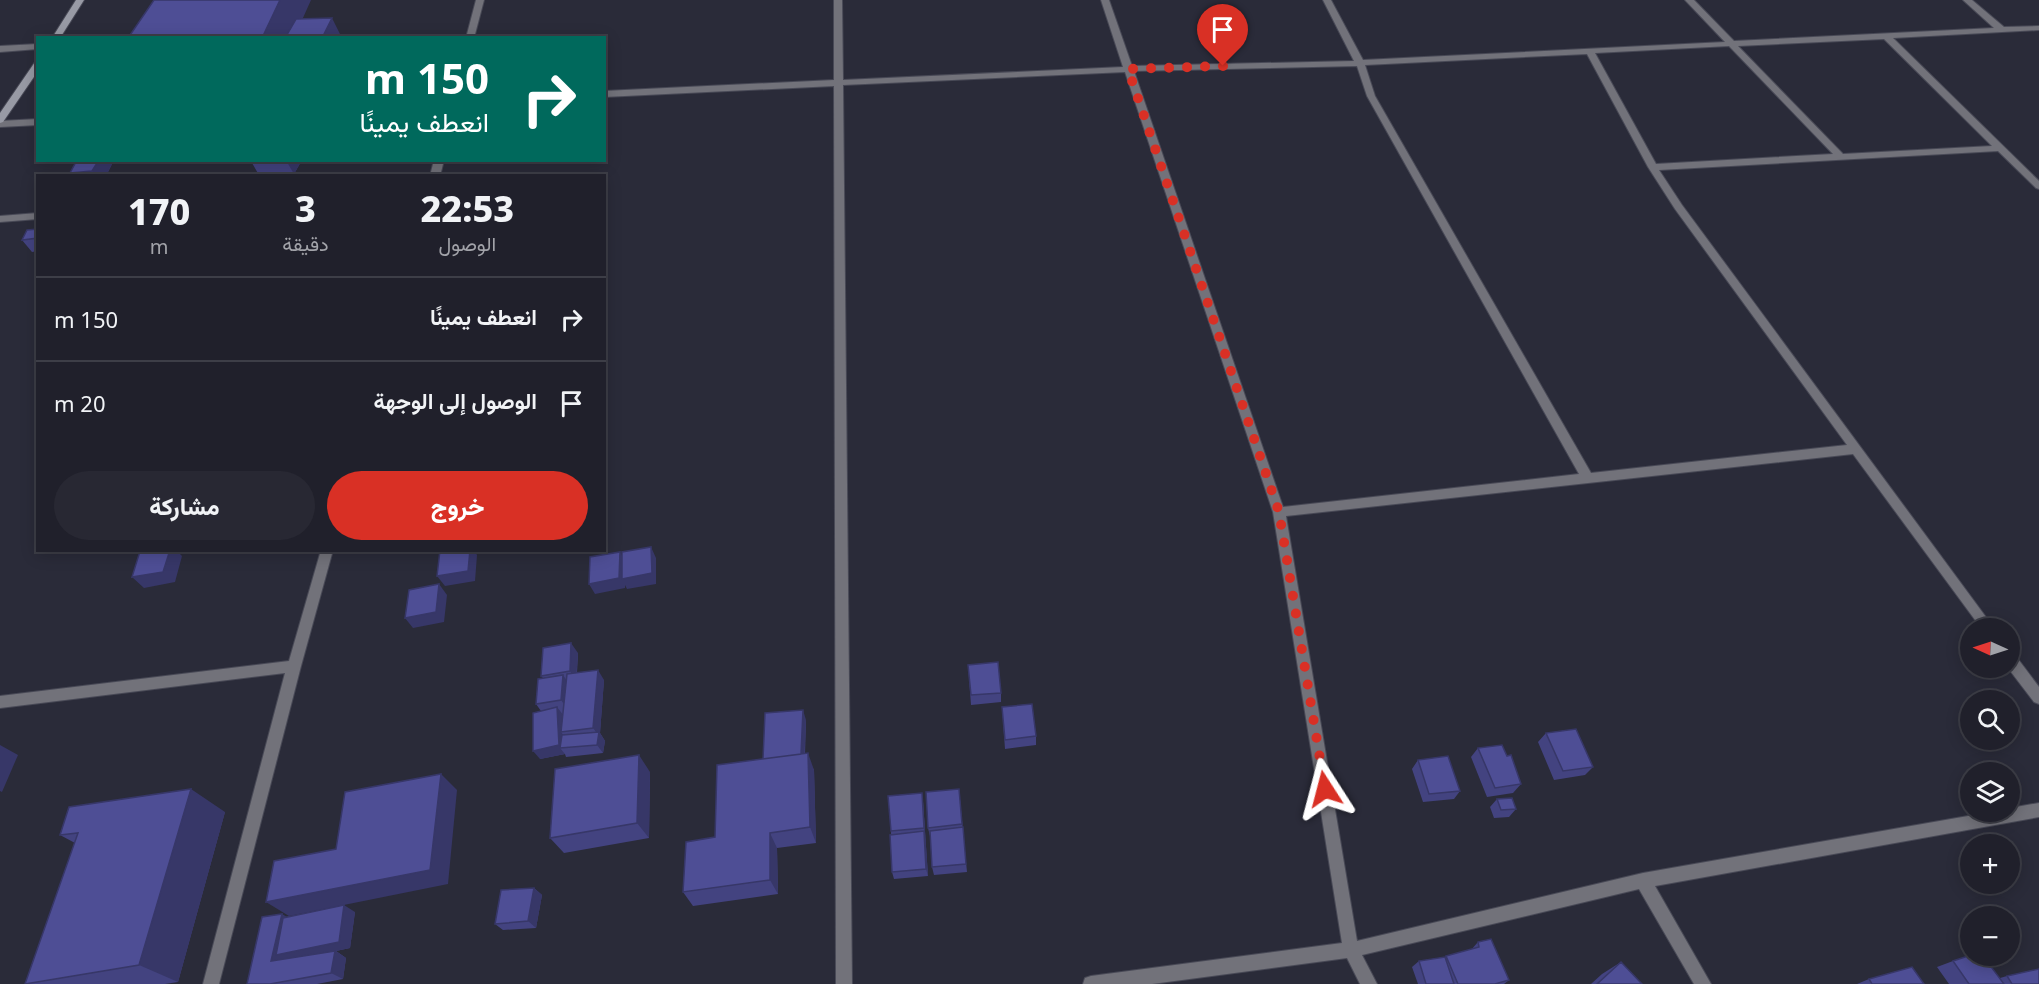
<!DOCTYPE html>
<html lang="ar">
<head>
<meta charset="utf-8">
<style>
	:root { --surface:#20202b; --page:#282833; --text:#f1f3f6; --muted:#a2a3a9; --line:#3d3e47; --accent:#d93025 }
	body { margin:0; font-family:"Noto Sans",Vazirmatn,sans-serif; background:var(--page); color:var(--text); direction:rtl; height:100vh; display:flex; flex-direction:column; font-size:22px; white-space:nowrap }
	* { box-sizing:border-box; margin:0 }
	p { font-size:20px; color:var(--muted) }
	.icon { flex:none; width:33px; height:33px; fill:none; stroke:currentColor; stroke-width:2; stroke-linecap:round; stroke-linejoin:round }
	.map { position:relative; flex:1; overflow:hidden; direction:ltr }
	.details { position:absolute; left:36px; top:174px; width:570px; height:378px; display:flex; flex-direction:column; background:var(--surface); border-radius:0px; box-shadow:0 3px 15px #0003,0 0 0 2px var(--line); direction:rtl }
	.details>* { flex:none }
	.top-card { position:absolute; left:36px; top:36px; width:570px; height:126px; border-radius:0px; box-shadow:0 3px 15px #0003,0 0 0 2px var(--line); direction:rtl; background:#00695c; color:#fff; overflow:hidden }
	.needle { width:39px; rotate:273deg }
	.controls { position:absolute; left:1960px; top:618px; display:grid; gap:12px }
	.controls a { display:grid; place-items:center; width:60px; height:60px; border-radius:50%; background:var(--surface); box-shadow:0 3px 15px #0003,0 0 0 2px var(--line); font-size:30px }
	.pin { position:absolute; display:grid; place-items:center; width:51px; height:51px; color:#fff; margin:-62px -26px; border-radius:50% 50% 50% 0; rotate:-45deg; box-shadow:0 0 6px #0007 }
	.pin .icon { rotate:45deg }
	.me { position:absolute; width:66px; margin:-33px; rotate:351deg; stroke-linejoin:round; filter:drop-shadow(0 0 4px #0008) }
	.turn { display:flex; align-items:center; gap:21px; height:126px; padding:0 18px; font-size:27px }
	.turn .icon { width:78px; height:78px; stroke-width:2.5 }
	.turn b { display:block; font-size:42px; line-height:51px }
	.eta { display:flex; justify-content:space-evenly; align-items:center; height:102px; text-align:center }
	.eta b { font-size:36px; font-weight:800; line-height:42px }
	.button { display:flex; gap:12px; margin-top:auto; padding:12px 18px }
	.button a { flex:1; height:69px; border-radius:36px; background:var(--accent); color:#fff; font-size:24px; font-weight:800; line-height:69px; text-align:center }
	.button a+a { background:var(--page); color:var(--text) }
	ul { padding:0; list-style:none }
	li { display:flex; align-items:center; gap:18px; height:84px; padding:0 18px; border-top:2px solid var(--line) }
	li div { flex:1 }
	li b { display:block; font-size:22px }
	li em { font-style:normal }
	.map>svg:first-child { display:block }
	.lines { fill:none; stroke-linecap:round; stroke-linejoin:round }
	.street-casing { stroke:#484956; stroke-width:2 }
	.secondary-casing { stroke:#484956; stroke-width:2 }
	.street { fill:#72727a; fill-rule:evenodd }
	.secondary { fill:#989aa5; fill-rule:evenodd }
	.wall { fill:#434380 }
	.shaded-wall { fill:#373768 }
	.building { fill:#4e4e95; stroke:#373768; stroke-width:1.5 }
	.route { stroke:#d93025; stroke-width:10; stroke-dasharray:0 18 }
</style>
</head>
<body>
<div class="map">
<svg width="2039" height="984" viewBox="0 0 2039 984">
	<rect width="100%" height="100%" fill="#2a2b39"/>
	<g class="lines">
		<!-- street casing -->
		<g class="street-casing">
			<path id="street" d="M 476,0 L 484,0 L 474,38 L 466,38 Z
				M 834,0 L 842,0 L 843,80 L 1123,67 L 1101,0 L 1109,0 L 1132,66 L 1354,61 L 1323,0 L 1331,0 L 1363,60 L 1725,42 L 1685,0 L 1694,0 L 1734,41 L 1994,28 L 1963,0 L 1972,0 L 2004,27 L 2039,26 L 2039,30 L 1893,38 L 2039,181 L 2039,189 L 2036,188 L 1998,151 L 1659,170 L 1682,205 L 1994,628 L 1981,628 L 1853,454 L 1286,516 L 1357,941 L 1643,873 L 1991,812 L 2010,812 L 2010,808 L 2039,803 L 2039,817 L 1655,886 L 1711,984 L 1694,984 L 1639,889 L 1362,955 L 1377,984 L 1360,984 L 1347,958 L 1152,984 L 1083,984 L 1085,978 L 1091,976 L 1342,943 L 1273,512 L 1125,72 L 843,85 L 852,984 L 836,984 L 834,86 L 604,97 L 604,91 L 834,80 ZM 1884,39 L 1992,146 L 1843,154 L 1738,46 ZM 1729,46 L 1833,154 L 1656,164 L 1595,53 ZM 1587,54 L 1648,167 L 1675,209 L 1847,445 L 1591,473 L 1375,96 L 1365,65 ZM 1357,66 L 1367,96 L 1579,474 L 1283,507 L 1134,71 Z
				M 38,44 L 38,49 L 0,52 L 0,46 Z
				M 38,119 L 38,125 L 0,127 L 0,121 Z
				M 434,160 L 444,160 L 440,176 L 430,176 Z
				M 38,213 L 38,219 L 0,222 L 0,216 Z
				M 321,550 L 333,550 L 301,666 L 219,984 L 203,984 L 285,673 L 0,708 L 0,696 L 289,661 Z
				M 2010,653 L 2015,655 L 2039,687 L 2039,704 L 2034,702 L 2008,668 L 2010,668 Z"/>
		</g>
		<!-- secondary casing -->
		<g class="secondary-casing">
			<path id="secondary" d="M 76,0 L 84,0 L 60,38 L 52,38 Z
				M 35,62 L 38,62 L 38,71 L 3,122 L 0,123 L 0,113 Z"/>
		</g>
		<!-- street -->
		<use href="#street" class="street"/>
		<!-- secondary -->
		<use href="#secondary" class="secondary"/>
	</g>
	<!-- wall -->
	<path class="wall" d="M 302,160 L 294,174 L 259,175 L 252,163 Z
		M 309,160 L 338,160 L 336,164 L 311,164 Z
		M 348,160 L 374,160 L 373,163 L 350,163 Z
		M 112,164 L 106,176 L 71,176 L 70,173 Z
		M 38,229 L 38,251 L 32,252 L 22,240 Z
		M 578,653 L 577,673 L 604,680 L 600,733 L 605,741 L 603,753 L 566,757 L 565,754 L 540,759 L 541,711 L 536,704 L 543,678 L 541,676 Z
		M 968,665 L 1001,693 L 1001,702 L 971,705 Z
		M 1002,707 L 1036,736 L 1036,745 L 1005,749 Z
		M 806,720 L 805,754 L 814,770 L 816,843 L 777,848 L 778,894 L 693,906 L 683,892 L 763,759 Z
		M 1546,733 L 1593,767 L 1585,775 L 1554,780 L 1538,742 Z
		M 1478,748 L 1521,784 L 1513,793 L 1487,797 L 1471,757 Z
		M 1418,760 L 1460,791 L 1454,799 L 1423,802 L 1412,769 Z
		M 650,772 L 649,838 L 564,853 L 550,838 Z
		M 959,789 L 967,872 L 934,875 L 932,867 L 930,836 L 928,828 Z
		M 1497,799 L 1516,809 L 1509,817 L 1494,818 L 1490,807 Z
		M 923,801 L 928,876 L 894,879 L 892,872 L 891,831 Z
		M 225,812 L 178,982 L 165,984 L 25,984 L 75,843 L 60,835 Z
		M 534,888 L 542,895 L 536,928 L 503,930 L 495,924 Z
		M 355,912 L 350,948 L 336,951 L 346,958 L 343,979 L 317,984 L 247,984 L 287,917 Z
		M 1478,942 L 1509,980 L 1504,984 L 1418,984 L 1412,967 L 1419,961 L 1445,957 L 1471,950 Z
		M 1953,961 L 2000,978 L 2007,976 L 2039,984 L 1949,984 L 1937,967 Z
		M 1621,962 L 1642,984 L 1591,984 L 1602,974 Z
		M 1869,979 L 1924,984 L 1857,984 Z"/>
	<!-- shaded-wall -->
	<path class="shaded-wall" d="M 280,0 L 311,0 L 294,38 L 262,38 Z
		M 332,18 L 342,38 L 322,38 Z
		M 99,160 L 110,160 L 112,164 L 106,176 L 96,176 L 92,171 Z
		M 288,160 L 302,160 L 294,174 L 287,162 Z
		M 651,547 L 656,558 L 656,584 L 627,589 L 625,585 L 625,588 L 595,594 L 589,584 L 620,552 L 625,562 Z
		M 170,550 L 176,550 L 182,556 L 175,582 L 144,588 L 132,577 Z
		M 470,550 L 474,550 L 477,555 L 475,581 L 445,586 L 437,576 Z
		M 439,584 L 447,595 L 444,622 L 413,628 L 405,618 Z
		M 571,643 L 578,653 L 576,680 L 570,671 Z
		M 598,670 L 604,680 L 600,733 L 605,741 L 603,753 L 597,745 L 599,736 L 593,728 Z
		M 563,675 L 569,684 L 568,710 L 561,700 Z
		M 557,707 L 564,716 L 561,732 L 565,737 L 560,748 L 565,754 L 540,759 L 533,751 Z
		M 803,710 L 806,720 L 804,766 L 801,757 Z
		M 0,745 L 18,755 L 2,792 L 0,791 Z
		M 808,753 L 814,770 L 816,843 L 810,827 Z
		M 639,755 L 650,772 L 649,838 L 637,823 Z
		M 441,774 L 457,790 L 448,884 L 289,916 L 266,902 Z
		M 191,789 L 225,812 L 178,982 L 139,965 Z
		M 922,793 L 923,801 L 928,876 L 926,869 Z
		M 770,833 L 777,848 L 778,894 L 770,880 Z
		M 534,888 L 542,895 L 536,928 L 528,921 Z
		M 344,905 L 355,912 L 350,948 L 336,951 L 346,958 L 343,979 L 331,973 L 271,961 L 282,914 L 294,921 Z"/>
	<!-- building -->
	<path class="building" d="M 154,0 L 280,0 L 262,38 L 128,38 Z
		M 332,18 L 322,38 L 285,38 L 296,19 Z
		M 77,160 L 99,160 L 92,171 L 70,173 Z
		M 253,160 L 288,160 L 287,162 L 252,163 Z
		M 38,229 L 38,238 L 22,240 L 27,230 Z
		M 651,547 L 652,573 L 622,579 L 622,552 Z
		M 144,550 L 170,550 L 163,572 L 132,577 L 140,551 Z
		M 440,550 L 470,550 L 468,571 L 437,576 Z
		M 620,552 L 619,578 L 589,584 L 590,557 Z
		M 439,584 L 436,612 L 405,618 L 409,590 Z
		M 571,643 L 570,671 L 541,676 L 543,648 Z
		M 998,662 L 1001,693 L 971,695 L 968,665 Z
		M 598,670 L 593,728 L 561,732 L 567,674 Z
		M 563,675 L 561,700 L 536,704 L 538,679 Z
		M 1032,704 L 1036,736 L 1005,740 L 1002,707 Z
		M 557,707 L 559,745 L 533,751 L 533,713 Z
		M 803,710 L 801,754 L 763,759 L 765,713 Z
		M 1576,729 L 1593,767 L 1563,771 L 1546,733 Z
		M 599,732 L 597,745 L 560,748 L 562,735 Z
		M 1502,745 L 1507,756 L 1511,755 L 1521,784 L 1495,788 L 1478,748 Z
		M 808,753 L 810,827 L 770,833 L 770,880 L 683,892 L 686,842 L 715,837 L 717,765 Z
		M 639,755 L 637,823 L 550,838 L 555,769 Z
		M 1448,756 L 1460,791 L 1429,794 L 1418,760 Z
		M 441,774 L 430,870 L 266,902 L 274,861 L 336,849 L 345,792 Z
		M 191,789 L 139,965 L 25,984 L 78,833 L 60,835 L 69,807 Z
		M 959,789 L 962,824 L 928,828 L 926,792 Z
		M 922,793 L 924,828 L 891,831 L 888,796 Z
		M 1512,798 L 1516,809 L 1501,810 L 1497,799 Z
		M 963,827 L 966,864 L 932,867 L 930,831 Z
		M 924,831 L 926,869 L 892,872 L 890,835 Z
		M 534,888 L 528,921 L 495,924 L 501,890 Z
		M 344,905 L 339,942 L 276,955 L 283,918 Z
		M 282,914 L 271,961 L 335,951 L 331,973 L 270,984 L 247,984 L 262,917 Z
		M 1491,939 L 1509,980 L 1495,984 L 1458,984 L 1446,956 L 1479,947 L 1478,942 Z
		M 1971,955 L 1983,956 L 2004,984 L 1969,984 L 1953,961 Z
		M 1445,957 L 1454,984 L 1426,984 L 1419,961 Z
		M 1621,962 L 1642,984 L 1597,984 Z
		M 1912,967 L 1924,984 L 1872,984 L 1869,979 Z
		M 2039,969 L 2039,984 L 2012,984 L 2007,976 Z"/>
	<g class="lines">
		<!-- route -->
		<path class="route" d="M 1223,66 L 1128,69 L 1279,512 L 1325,789"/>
	</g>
</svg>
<div class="controls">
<a><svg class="needle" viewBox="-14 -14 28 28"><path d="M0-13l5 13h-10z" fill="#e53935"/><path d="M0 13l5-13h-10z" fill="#a2a3a9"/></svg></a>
<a><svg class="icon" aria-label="search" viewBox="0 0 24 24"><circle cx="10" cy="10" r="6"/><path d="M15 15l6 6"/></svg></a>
<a><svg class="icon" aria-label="layers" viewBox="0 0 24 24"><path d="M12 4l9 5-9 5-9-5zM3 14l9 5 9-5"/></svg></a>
<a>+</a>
<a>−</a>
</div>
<div class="pin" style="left:1223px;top:66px;background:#d93025"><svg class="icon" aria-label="arrive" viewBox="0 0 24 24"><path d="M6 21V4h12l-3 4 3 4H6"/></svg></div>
<svg class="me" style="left:1325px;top:789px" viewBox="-20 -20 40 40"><path d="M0-17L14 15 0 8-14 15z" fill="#d93025" stroke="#fff" stroke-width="4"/></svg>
<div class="top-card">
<div class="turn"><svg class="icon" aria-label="right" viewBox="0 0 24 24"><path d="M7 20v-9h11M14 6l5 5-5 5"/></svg><div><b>150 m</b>انعطف يمينًا</div></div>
</div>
<section class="details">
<div class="eta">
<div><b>22:53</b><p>الوصول</p></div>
<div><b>3</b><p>دقيقة</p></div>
<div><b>170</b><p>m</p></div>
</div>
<ul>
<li><svg class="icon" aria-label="right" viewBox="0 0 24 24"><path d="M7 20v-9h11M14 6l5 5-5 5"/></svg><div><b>انعطف يمينًا</b></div><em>150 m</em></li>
<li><svg class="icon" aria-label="arrive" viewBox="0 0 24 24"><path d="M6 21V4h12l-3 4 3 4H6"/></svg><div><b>الوصول إلى الوجهة</b></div><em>20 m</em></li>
</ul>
<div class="button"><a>خروج</a><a>مشاركة</a></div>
</section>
</div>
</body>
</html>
